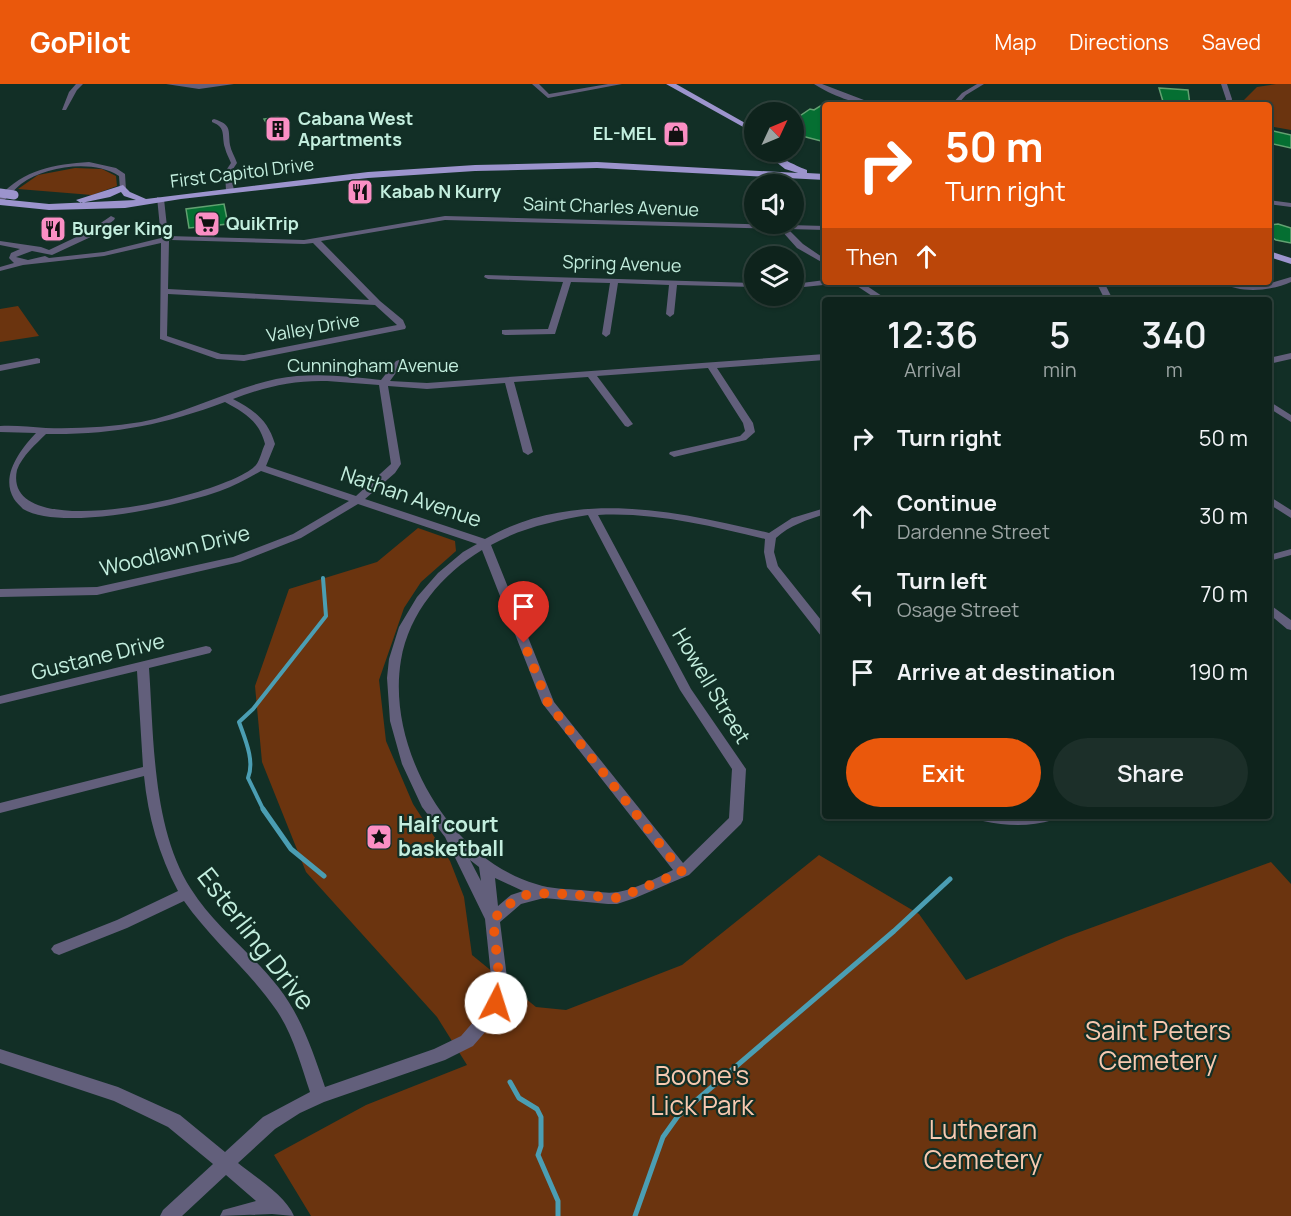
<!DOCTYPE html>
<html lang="en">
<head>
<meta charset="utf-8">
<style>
	:root { --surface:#0e231c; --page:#1c2f29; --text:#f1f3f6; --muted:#9ba4a3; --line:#2e403b; --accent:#ea580c }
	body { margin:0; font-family:Manrope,sans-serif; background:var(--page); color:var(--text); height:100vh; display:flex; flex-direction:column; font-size:22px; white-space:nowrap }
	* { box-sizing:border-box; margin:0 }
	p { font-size:20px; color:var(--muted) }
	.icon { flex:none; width:33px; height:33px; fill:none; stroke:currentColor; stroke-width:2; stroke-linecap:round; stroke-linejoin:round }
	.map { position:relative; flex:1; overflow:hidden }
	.details { position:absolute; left:822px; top:213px; width:450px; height:522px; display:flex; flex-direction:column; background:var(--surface); border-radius:6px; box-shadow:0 2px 4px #0004,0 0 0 2px var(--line) }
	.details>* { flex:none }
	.top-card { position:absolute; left:822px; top:18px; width:450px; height:183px; border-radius:6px; box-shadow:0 2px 4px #0004,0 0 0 2px var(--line); background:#ea580c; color:#fff; overflow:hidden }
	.needle { width:39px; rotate:46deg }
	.buttons { position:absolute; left:744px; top:18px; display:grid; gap:12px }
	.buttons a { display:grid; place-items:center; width:60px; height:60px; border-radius:50%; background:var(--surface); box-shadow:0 2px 4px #0004,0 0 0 2px var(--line); font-size:30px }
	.pin { position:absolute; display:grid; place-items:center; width:51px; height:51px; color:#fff; margin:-62px -26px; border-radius:50% 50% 50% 0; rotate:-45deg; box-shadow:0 0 6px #0007 }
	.pin .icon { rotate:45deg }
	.me { position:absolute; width:66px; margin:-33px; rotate:5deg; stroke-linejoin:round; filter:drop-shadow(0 0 4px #0008) }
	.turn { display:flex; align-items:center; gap:21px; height:126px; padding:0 24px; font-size:27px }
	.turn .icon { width:78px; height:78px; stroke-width:2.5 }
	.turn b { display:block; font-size:42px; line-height:51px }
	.then { display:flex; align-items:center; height:57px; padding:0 24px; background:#0003; gap:12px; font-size:22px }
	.eta { display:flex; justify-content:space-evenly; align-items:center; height:102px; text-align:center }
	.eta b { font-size:36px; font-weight:600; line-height:42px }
	.cta { display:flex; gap:12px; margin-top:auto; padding:12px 24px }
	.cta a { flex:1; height:69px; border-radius:36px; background:var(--accent); color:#fff; font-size:24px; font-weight:600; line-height:69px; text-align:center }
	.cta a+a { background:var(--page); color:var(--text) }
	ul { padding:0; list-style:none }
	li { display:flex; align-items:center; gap:18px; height:78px; padding:0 24px }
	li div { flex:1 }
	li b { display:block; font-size:22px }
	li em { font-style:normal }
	header { display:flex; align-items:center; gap:36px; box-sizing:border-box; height:84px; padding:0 30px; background:var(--accent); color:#fff }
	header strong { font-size:28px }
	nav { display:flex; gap:33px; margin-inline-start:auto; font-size:21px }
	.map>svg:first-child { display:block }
	.green { fill:#6b340f }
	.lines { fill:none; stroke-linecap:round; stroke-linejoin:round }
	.stream-far1 { stroke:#4b9eb3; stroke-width:4 }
	.stream { stroke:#4b9eb3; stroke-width:5 }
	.building { fill:#056f32; stroke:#62a171; stroke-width:1.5 }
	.minor { fill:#625f7b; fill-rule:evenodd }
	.major { fill:#9c94cd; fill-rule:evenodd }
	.major-bridge { stroke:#9c94cd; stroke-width:9 }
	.route { stroke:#ea580c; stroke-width:10; stroke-dasharray:0 18 }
	.labels { text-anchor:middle; stroke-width:4.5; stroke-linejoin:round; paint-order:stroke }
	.far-poi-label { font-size:18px; font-weight:bold; fill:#c3eede; stroke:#122f26; text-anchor:start }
	.far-street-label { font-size:18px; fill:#c3eede; stroke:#122f26 }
	.street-label { font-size:21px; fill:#c3eede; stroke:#122f26 }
	.poi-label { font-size:21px; font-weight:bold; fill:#c3eede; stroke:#122f26; text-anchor:start }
	.near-street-label { font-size:26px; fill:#c3eede; stroke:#122f26 }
	.near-park-label { font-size:26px; fill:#f8c9b0; stroke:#122f26 }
</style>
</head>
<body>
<header>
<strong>GoPilot</strong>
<nav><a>Map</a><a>Directions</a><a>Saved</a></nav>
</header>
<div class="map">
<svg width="1291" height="1132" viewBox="0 0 1291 1132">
	<rect width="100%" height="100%" fill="#122f26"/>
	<!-- green -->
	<path class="green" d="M 1276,0 L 1291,0 L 1291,46 L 1269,42 L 1269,21 L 1239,21 L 1257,3 Z
		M 75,84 L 102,85 L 116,92 L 117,102 L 92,111 L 18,105 L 38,91 Z
		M 18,222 L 39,252 L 0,258 L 0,225 Z
		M 418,444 L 455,457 L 456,467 L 421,498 L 404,524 L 379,596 L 386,657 L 413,720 L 450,777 L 464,813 L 472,871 L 536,923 L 566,926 L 682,881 L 819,771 L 919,830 L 966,896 L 1066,853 L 1271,778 L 1291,800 L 1291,1132 L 311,1132 L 274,1071 L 366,1021 L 467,981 L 437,933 L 306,788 L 262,678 L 255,602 L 289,505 L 377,478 Z"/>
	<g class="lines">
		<!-- stream-far1 -->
		<path class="stream-far1" d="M 264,727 L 248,694 C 255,677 245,655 239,638 L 253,625 L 326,532 L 323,494"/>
		<!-- stream -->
		<path class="stream" d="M 263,725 L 291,765 L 324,792
			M 510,998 L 519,1014 L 537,1025 L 541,1033 L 541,1062 L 538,1071 L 558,1117 L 558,1132
			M 635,1132 L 663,1053 L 678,1032 L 894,847 L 950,795"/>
	</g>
	<!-- building -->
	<path class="building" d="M 1159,4 L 1188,6 L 1190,21 L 1164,21 Z
		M 825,19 L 825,58 L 794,50 L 794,36 L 810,25 L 814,26 Z
		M 278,33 L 289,50 L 274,52 L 264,35 Z
		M 1269,46 L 1291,51 L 1291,64 L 1269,59 Z
		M 224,120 L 228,140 L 189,144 L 186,125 Z
		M 1278,140 L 1291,144 L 1291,159 L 1276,156 L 1269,152 L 1269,141 Z"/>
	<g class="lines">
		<!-- minor -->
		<path class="minor" d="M 76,0 L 83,0 L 77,6 L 66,26 L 62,26 L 69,8 Z
			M 166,0 L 234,0 L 199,5 Z
			M 532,0 L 539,0 L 549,10 L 608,0 L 622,0 L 548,14 Z
			M 814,0 L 822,0 L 877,21 C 856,21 831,11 814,0 Z
			M 977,0 L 984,0 L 966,11 L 957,21 L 951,21 L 962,9 Z
			M 1221,0 L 1227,0 L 1232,15 L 1231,21 L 1225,21 L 1226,15 Z
			M 214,35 C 232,41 228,45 230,61 C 231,67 235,73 237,79 L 231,88 L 234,107 L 230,109 L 226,107 L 225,88 L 231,79 C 229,74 226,69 225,64 C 221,51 227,44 212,38 L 212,36 Z
			M 89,78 L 116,84 L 125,90 L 126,106 L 120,106 L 119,92 C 93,75 46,82 21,100 C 13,106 8,115 0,119 L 0,112 C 23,86 55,80 89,78 Z
			M 157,113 L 164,115 L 168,152 L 304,156 L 445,132 L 825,142 L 825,146 L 788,145 L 803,160 L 825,175 L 825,180 L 797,164 L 780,145 L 445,136 L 321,157 L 380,217 L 403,236 L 406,243 L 405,245 L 244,277 L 217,275 L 160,255 L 161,159 L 104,172 L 23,181 L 0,187 L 0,183 L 14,179 L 9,174 L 11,169 L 20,165 L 0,161 L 0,157 L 41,163 L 49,166 L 89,147 L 111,132 L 115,134 L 114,136 L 95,151 L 52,171 L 32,167 L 16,173 L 28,176 L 45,172 L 49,174 L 104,168 L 161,154 ZM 171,156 L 304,160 L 313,159 L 369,216 L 168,205 L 169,157 ZM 168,210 L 375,221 L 397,241 L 244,271 L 221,270 L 167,252 Z
			M 1269,116 L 1291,119 L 1291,123 L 1269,120 Z
			M 485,191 L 754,199 L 754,203 L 677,201 L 674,230 L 670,233 L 666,230 L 669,201 L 618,199 L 610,250 L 606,253 L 602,250 L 610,199 L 571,198 L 555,250 L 505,251 L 502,250 L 502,246 L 548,245 L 563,198 L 488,195 L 484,193 Z
			M 1291,193 L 1291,198 C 1271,207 1240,210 1221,198 L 1267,200 Z
			M 825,196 L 825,198 L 837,198 L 833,200 L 794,204 L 794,200 Z
			M 851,198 L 861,198 L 888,216 L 878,216 Z
			M 1096,198 L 1104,198 L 1113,216 L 1105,216 Z
			M 1291,269 L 1291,275 L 1269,280 L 1269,274 Z
			M 825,270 L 825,276 L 717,284 L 753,339 L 755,348 L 746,356 L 674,373 L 669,370 L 670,368 L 740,352 L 745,347 L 743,339 L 708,284 L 597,292 L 633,340 L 628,343 L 625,342 L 588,293 L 514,298 L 533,368 L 528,371 L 523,368 L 505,299 L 427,305 L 388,302 L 401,380 L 395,389 L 365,415 L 485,455 C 574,404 676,427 769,449 L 792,434 L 825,424 L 825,430 C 807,436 790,441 776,454 L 774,468 L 778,482 L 825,541 L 825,553 L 821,552 L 767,483 L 764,468 L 765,455 C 710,442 655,428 598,431 L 691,605 L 746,685 L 743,736 L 741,740 L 689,791 L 635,814 L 617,820 L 608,820 L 544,814 L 521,820 L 500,838 L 508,902 L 502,924 L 493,939 L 473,962 L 445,976 L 324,1018 L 300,1029 L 275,1045 L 238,1079 C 255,1093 286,1112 294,1132 L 272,1130 L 220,1132 L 223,1126 L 256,1117 L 226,1091 L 182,1132 L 160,1132 L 163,1126 L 213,1080 L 168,1043 L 114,1017 L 0,979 L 0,965 L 118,1003 L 180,1031 L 225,1068 L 263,1033 L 310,1008 C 301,981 293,951 277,927 C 250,887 212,857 184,817 L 127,844 L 64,869 L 59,871 L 54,869 L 51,865 L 54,861 L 117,836 L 178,807 C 159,771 148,733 144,692 L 0,729 L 0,719 L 143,683 L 137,587 L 0,620 L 0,612 L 206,562 L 210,563 L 212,566 L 210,569 L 149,584 C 154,654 152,744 191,805 C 215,843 252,869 279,904 C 302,934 313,968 325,1003 L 434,965 L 461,952 L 481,929 L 489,917 L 492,902 L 485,835 L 445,753 L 422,723 L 402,680 L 390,637 L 387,594 L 389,575 L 399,543 L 417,513 L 438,489 L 463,468 L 477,460 L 358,420 L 301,454 L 240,478 L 97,511 L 0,513 L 0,505 L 97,503 L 233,473 L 293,450 L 349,417 L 261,387 C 248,394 235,402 220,407 C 178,422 62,448 23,425 C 20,422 16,418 14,415 C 0,392 20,366 36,349 L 0,348 L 0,342 C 15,341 30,343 46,344 C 77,345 110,343 141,338 C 188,329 230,305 276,295 C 311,288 346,292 381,296 L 396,277 L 399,276 L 403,279 L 390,297 L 427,299 ZM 327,297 L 379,301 L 391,380 L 356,412 L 266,382 L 275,360 C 268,336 254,326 233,315 C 264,303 294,296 327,297 ZM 225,318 C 245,329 259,337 265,360 C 262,366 260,376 256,381 C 230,411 0,465 17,386 C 22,372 36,360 46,350 C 111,351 164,341 225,318 ZM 588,431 L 680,606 L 732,685 L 729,734 L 683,779 L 554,618 L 491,461 C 521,444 554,437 588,431 ZM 482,466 L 542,619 L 673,786 C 656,794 636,805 618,808 C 606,810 593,807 581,806 C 566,805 551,805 536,800 C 450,775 386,664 401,576 C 409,529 442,490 482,466 ZM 470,776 L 479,783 L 481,797 ZM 495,794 L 523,807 L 511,811 L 498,822 Z
			M 37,274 L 40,275 L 40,279 L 0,287 L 0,281 Z
			M 1269,317 L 1291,331 L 1291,338 L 1269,324 Z
			M 1269,412 L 1291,426 L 1291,434 L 1269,420 Z
			M 1291,465 L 1291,471 L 1269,477 L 1269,471 Z
			M 1269,520 L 1291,536 L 1291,546 L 1287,545 L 1269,530 Z
			M 976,732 L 1055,732 L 1053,736 C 1029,743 1007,742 983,737 L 978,736 Z"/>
		<!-- major -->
		<path class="major" d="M 666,0 L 676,0 L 754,44 L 754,49 Z
			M 775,73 C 781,73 798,83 807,86 L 807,89 L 825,90 L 825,96 L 597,84 L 475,87 L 368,94 L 181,115 L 125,124 L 49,126 L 0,121 L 0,115 L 49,120 L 136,116 L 124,112 L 121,108 L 110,113 L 81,119 L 76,116 L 123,101 L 130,108 L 146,115 L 368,88 L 475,81 L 597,78 L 798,89 L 785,85 L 775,77 Z
			M 1269,167 L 1291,174 L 1291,180 L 1269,173 Z"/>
		<!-- major-bridge -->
		<path class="major-bridge" d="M 0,109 L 14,111"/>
	</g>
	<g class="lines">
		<!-- route -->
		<path class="route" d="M 496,919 L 500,902 L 493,836 L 506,822 L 526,811 L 550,809 L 618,814 L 682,788 L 548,619 L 524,559"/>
	</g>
	<!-- icons -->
	<defs>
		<g id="building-square" transform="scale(1.35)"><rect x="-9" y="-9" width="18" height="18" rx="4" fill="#fb8fc4" stroke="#122f26"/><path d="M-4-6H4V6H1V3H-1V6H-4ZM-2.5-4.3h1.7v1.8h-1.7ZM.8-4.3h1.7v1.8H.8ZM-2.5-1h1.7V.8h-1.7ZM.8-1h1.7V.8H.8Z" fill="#111"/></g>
		<g id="shop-square" transform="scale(1.35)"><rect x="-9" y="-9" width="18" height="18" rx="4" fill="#fb8fc4" stroke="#122f26"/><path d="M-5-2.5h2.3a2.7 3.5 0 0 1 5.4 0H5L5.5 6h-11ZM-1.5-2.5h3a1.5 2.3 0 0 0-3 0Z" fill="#111"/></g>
		<g id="restaurant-square" transform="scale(1.35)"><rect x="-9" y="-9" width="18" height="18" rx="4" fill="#fb8fc4" stroke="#122f26"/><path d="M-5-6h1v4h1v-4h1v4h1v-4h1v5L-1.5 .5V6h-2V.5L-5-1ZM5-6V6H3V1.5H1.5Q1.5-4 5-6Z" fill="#111"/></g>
		<g id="supermarket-square" transform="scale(1.35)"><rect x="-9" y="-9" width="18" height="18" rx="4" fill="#fb8fc4" stroke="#122f26"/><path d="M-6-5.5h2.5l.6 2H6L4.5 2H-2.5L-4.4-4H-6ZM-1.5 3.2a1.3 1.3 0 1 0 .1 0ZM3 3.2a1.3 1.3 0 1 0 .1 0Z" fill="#111"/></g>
		<g id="sight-square" transform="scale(1.35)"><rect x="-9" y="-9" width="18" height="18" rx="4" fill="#fb8fc4" stroke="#122f26"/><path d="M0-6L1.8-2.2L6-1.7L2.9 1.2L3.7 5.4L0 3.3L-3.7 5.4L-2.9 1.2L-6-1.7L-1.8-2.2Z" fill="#111"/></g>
	</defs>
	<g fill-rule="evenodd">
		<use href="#building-square" x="278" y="45"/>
		<use href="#shop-square" x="676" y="50"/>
		<use href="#restaurant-square" x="360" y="108"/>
		<use href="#supermarket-square" x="207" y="140"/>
		<use href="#restaurant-square" x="53" y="145"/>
		<use href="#sight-square" x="379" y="753"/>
	</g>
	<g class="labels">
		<!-- far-poi labels -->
		<g class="far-poi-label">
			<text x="298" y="41">Cabana West<tspan x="298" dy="21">Apartments</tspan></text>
			<text x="656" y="56" text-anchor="end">EL-MEL</text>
			<text x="380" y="114">Kabab N Kurry</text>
			<text x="226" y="146">QuikTrip</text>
			<text x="72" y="151">Burger King</text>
		</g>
		<!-- far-street labels -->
		<g class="far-street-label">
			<text transform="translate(242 89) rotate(-7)" y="6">First Capitol Drive</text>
			<text transform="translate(611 123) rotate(2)" y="6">Saint Charles Avenue</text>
			<text transform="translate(622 180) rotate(2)" y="6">Spring Avenue</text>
			<text transform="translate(313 244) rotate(-10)" y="6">Valley Drive</text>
			<text x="373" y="288">Cunningham Avenue</text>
		</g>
		<!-- street labels -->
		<g class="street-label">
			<text transform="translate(411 413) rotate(19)" y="7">Nathan Avenue</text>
			<text transform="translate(175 467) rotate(-14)" y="7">Woodlawn Drive</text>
			<text transform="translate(98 573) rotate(-14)" y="7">Gustane Drive</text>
			<text transform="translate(711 602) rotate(59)" y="7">Howell Street</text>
		</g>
		<!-- poi labels -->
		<g class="poi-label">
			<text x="398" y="748">Half court<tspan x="398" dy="24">basketball</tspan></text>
		</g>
		<!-- near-street labels -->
		<g class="near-street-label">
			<text transform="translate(256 855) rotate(52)" y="9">Esterling Drive</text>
		</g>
		<!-- near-park labels -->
		<g class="near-park-label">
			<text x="1158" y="956">Saint Peters<tspan x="1158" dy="30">Cemetery</tspan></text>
			<text x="702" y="1001">Boone's<tspan x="702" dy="30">Lick Park</tspan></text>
			<text x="983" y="1055">Lutheran<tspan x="983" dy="30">Cemetery</tspan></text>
		</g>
	</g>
</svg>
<div class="buttons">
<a><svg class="needle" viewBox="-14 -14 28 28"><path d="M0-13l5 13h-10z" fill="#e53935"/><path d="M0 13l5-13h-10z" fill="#9ba4a3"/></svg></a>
<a><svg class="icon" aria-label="sound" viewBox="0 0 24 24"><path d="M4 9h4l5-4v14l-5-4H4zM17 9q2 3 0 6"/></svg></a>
<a><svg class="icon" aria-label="layers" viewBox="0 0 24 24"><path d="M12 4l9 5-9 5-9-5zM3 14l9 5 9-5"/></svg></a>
</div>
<div class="pin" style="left:524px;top:559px;background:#d93025"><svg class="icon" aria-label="arrive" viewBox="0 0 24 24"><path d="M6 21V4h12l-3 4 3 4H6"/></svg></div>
<svg class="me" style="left:496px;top:919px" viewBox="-20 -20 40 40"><circle r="19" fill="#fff"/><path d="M0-13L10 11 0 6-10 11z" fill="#ea580c"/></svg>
<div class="top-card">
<div class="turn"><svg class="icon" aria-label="right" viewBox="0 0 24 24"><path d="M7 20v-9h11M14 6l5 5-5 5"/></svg><div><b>50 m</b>Turn right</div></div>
<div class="then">Then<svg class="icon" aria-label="ahead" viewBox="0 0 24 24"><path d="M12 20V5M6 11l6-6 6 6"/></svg></div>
</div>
<section class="details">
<div class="eta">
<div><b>12:36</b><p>Arrival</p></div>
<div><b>5</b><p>min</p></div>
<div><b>340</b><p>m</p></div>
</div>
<ul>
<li><svg class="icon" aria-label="right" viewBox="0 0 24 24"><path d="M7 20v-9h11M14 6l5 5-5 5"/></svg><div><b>Turn right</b></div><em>50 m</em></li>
<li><svg class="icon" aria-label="ahead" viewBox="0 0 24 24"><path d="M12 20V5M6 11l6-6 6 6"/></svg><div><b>Continue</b><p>Dardenne Street</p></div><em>30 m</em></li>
<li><svg class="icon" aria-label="left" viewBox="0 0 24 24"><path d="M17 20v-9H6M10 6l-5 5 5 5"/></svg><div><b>Turn left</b><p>Osage Street</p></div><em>70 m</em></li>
<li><svg class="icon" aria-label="arrive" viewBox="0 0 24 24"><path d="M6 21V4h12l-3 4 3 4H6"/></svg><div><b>Arrive at destination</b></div><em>190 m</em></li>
</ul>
<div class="cta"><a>Exit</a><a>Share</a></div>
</section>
</div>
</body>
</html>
